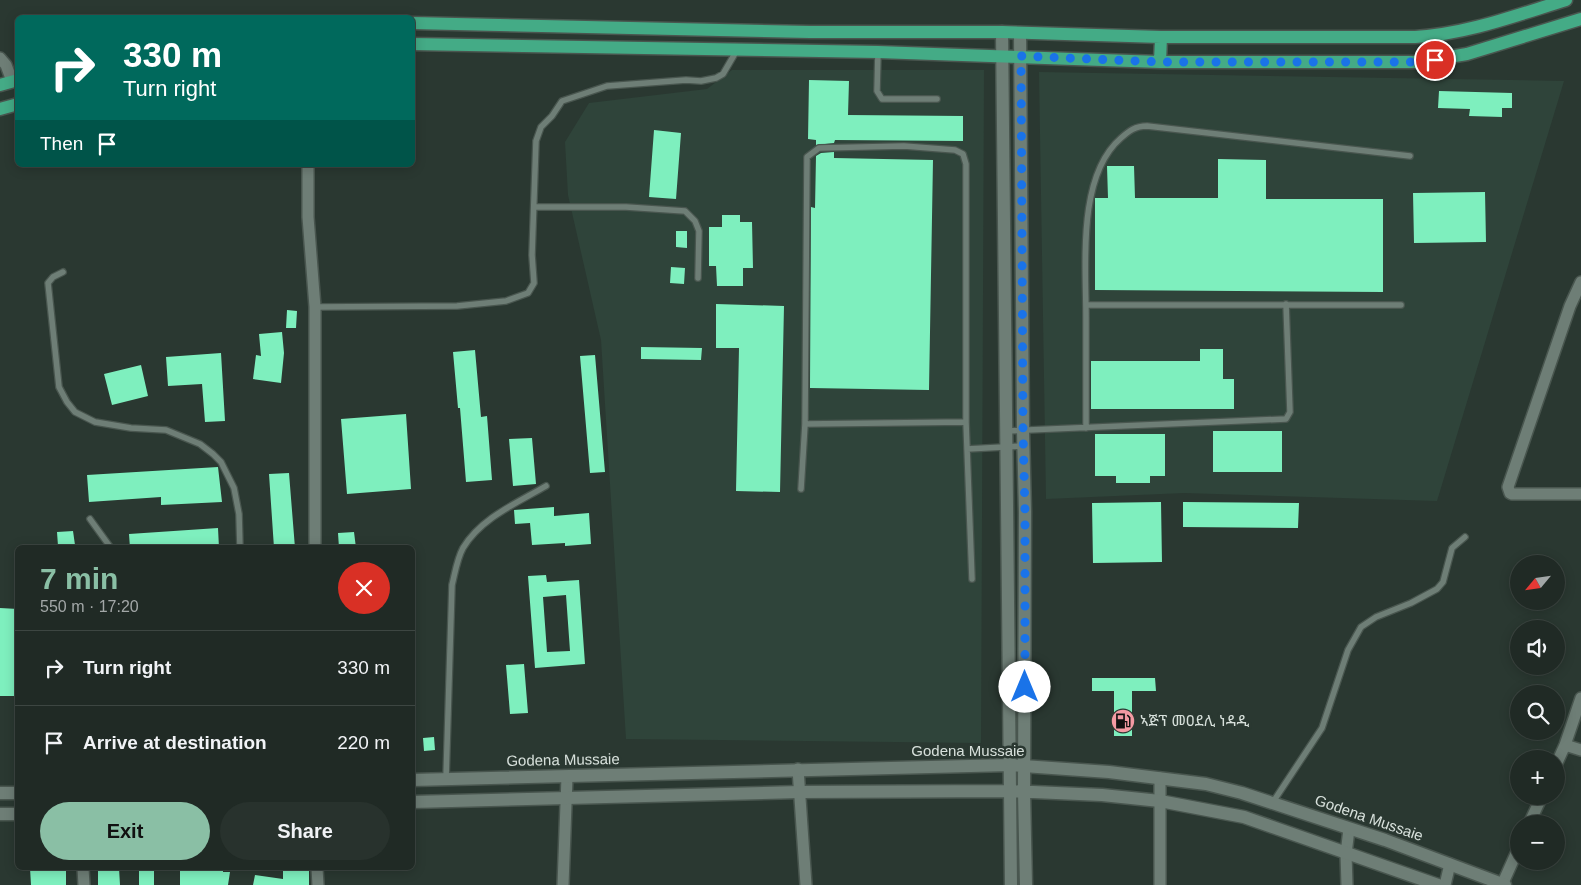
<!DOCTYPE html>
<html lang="en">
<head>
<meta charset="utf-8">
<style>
	:root { --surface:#202a25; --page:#28322d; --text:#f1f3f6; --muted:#a2a7a7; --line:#3d4642; --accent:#8abfa5 }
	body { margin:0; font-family:Arial,"Noto Sans Ethiopic",sans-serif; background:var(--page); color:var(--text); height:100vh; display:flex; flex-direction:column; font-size:19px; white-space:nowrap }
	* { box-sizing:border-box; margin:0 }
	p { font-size:16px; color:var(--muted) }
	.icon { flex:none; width:28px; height:28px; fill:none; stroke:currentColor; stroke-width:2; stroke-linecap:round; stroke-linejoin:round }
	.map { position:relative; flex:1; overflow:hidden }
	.details { position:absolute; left:15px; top:545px; width:400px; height:325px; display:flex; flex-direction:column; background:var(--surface); border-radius:8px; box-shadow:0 2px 12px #0003,0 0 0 1px var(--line) }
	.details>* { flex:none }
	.top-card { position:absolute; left:15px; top:15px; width:400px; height:152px; border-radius:8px; box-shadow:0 2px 12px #0003,0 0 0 1px var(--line); background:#00695c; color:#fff; overflow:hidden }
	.needle { width:32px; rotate:241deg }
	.tools { position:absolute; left:1510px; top:555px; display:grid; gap:10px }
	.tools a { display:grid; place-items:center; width:55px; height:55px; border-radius:50%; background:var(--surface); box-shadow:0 2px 12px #0003,0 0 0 1px var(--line); font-size:25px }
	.pin { position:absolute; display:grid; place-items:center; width:42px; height:42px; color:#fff; margin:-21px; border:2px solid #fff; border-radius:50%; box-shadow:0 1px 5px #0007 }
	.me { position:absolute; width:55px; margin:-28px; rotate:0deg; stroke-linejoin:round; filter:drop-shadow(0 0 4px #0008) }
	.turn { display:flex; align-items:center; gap:18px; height:105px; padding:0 25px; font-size:22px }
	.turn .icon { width:65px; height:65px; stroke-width:2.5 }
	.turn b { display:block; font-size:35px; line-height:42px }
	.then { display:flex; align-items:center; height:48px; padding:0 25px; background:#0003; gap:10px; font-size:19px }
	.round { display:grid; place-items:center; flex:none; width:52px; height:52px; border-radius:26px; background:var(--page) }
	.summary { display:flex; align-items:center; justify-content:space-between; height:85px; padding:0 25px }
	h1 { font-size:30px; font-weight:700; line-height:38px; color:var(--accent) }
	.action { display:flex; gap:10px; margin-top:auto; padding:10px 25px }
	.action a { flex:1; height:58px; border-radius:30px; background:var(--accent); color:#111; font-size:20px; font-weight:700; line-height:58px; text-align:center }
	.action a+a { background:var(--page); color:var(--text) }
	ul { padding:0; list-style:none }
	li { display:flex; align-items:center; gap:15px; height:75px; padding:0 25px; border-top:1px solid var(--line) }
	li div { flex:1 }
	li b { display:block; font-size:19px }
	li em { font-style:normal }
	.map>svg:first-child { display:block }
	.built { fill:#2f443a }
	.building { fill:#7eefbe; fill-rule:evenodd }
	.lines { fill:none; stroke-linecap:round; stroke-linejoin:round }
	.service-casing { stroke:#49564f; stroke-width:8 }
	.minor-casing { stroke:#49564f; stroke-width:14 }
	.tertiary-casing { stroke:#49564f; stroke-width:15 }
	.primary-casing { stroke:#49564f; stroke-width:15 }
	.service { stroke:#6e7e76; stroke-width:5.5 }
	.minor { stroke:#6e7e76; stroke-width:11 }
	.tertiary { stroke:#6e7e76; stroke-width:12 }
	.primary { stroke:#44ab86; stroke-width:12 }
	.route { stroke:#1a73e8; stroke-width:9; stroke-dasharray:0 16.2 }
	.labels { text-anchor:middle; stroke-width:5; stroke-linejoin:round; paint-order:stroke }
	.poi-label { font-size:15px; fill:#d7e0db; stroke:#2a3831; text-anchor:start }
	.street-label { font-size:15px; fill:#d7e0db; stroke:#2a3831 }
</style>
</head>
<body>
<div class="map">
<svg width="1581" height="885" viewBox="0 0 1581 885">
	<rect width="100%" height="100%" fill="#2a3831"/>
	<!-- built -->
	<path class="built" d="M 732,70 L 984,70 L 981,743 L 626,739 L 601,340 L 568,195 L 565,142 L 589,103 L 707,89 Z
		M 1039,72 L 1564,81 L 1437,501 L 1184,493 L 1046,499 Z"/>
	<!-- building -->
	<path class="building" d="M 809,80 L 849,81 L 848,115 L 963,116 L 963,141 L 835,140 L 834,143 L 816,145 L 816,140 L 808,139 Z
		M 1439,91 L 1512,93 L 1512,108 L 1502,108 L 1502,117 L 1469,116 L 1470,109 L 1438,108 Z
		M 654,130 L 681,133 L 676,199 L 649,197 Z
		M 834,152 L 834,158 L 933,160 L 929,390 L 810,388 L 811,207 L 815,208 L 816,156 L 821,153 Z
		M 1218,159 L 1266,160 L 1266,199 L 1383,199 L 1383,292 L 1095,290 L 1095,198 L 1108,198 L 1107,166 L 1134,166 L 1135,198 L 1218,198 Z
		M 1485,192 L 1486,242 L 1414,243 L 1413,193 Z
		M 722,215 L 740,215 L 740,222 L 752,222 L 753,268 L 743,268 L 743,286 L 717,286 L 716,266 L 709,266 L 709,227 L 722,227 Z
		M 676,231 L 687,231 L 687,248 L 676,247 Z
		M 671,267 L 685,268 L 684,284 L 670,283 Z
		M 716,304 L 784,306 L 780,492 L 736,491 L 739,348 L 716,348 Z
		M 287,310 L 297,311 L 296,328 L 286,328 Z
		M 282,332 L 284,353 L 281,383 L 253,379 L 256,355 L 261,356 L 259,334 Z
		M 641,347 L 702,348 L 701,360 L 641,359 Z
		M 1200,349 L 1223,349 L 1223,379 L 1234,379 L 1234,409 L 1091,409 L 1091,361 L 1200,361 Z
		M 475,350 L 481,417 L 487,416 L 492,480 L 466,482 L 460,408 L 458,408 L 453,352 Z
		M 221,353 L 225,421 L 205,422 L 202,384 L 168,386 L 166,357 Z
		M 595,355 L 605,472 L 590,473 L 580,356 Z
		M 141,365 L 148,396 L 112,405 L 104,374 Z
		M 406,414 L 411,489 L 347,494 L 341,419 Z
		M 1213,431 L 1282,431 L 1282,472 L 1213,472 Z
		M 1095,434 L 1165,434 L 1165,476 L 1150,476 L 1150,483 L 1116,483 L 1116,476 L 1095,476 Z
		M 532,438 L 536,484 L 513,486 L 509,439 Z
		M 218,467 L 222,502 L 161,505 L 161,497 L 89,502 L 87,475 Z
		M 289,473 L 295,548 L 274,548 L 269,474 Z
		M 1161,502 L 1162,562 L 1093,563 L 1092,503 Z
		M 1183,502 L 1299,503 L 1298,528 L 1183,527 Z
		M 554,507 L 554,516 L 589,513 L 591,544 L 565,546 L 565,543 L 532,545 L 530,523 L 515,524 L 514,510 Z
		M 218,528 L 219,548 L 130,548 L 129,534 Z
		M 73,531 L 75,545 L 58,546 L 57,532 Z
		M 354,532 L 356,548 L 339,548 L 338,533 Z
		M 546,575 L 547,582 L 579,580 L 585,664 L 535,668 L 528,576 ZM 566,595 L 570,651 L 547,652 L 543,597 Z
		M 0,608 L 18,609 L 18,696 L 0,696 Z
		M 524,664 L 528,713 L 510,714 L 506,665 Z
		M 1092,678 L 1155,678 L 1156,691 L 1132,691 L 1132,736 L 1114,736 L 1114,691 L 1092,691 Z
		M 434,737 L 435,750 L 424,751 L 423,738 Z
		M 30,868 L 66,868 L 66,885 L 31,885 Z
		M 98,868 L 119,868 L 120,885 L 98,885 Z
		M 139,868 L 154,868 L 154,885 L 139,885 Z
		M 180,868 L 223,868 L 223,872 L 230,872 L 228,885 L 180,885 Z
		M 283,870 L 309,870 L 309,885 L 283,885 Z
		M 255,875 L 283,879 L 283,885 L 253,885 Z"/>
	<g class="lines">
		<!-- service casing -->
		<g class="service-casing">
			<path id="service" d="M 878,52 L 877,91 L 882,99 L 937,99
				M 534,207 L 626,207 L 685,211 L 695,221 L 699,231 L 698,278
				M 63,272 L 53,277 L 48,283 L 59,387 L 67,402 L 75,412 L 95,422 L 131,428 L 166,430 L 200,444 L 213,454 L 221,462 L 234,488 L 239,514 L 240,548
				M 1086,305 L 1401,305
				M 315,307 L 457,306 L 506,301 L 528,293 L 534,283 L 532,255 L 536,141 L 541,127 L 552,116 L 562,101 L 607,86 L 686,80 L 701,81 L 716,78 L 723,74 L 737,50
				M 805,424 L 966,422
				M 1086,428 C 1086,391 1086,354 1086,317 C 1086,265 1077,176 1121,138 C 1129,131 1135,126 1147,126 L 1410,156
				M 1006,431 L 1286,419 L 1290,412 L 1286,304
				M 967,449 L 1023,446
				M 801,489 L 805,424 L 807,157 L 819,148 L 904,146 L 955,150 L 963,154 L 966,164 L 966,422 L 972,579
				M 90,519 L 111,548
				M 446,779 L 452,585 C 455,573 457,559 463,548 C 481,518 517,503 546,486
				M 1273,802 L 1322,728 L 1348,650 L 1361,627 L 1376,617 L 1411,603 L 1437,589 L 1443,582 L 1452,548 L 1465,537"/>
		</g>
		<!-- minor casing -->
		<g class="minor-casing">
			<path id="minor" d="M 0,58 L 6,65 L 12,81
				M 308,165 L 308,217 L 315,307 L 315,548
				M 1581,282 L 1570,306 L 1508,487 L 1510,493 L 1512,494 L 1581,494
				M 1565,745 L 1581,750
				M 1556,765 L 1565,745 L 1581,698
				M 798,769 L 806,885
				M 1529,824 L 1542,796
				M 83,868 L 84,885
				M 317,868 L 318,885
				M 563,885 L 567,777
				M 1160,885 L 1160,778
				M 1347,885 L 1346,854 L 1349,829
				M 1445,885 L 1450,864
				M 1502,885 L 1519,847"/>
		</g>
		<!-- tertiary casing -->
		<g class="tertiary-casing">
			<path id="tertiary" d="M 1002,32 L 1011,885
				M 1020,33 L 1023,431 L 1025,512 L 1024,792 L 1026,885
				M 412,780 L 1010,765 L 1109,772 L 1206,784 L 1242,793 L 1385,840 L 1505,885
				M 0,793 L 18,793
				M 412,802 L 799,792 L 1009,791 L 1102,795 L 1160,801 L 1244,817 L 1438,885
				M 0,814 L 18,814"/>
		</g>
		<!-- primary casing -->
		<g class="primary-casing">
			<path id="primary" d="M 412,23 L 810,32 L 1002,32 L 1161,37 L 1415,37 C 1467,34 1517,15 1566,0
				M 412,44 L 878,52 L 1160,62 L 1419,62 L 1467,54 L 1581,19
				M 1160,62 L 1161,37
				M 0,85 L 18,80
				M 0,109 L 18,104"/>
		</g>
		<!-- service -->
		<use href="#service" class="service"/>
		<!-- minor -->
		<use href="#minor" class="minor"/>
		<!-- tertiary -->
		<use href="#tertiary" class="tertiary"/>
		<!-- primary -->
		<use href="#primary" class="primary"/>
	</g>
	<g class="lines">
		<!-- route -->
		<path class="route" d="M 1025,687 L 1025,512 L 1023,431 L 1021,56 L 1160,62 L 1419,62 L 1435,60"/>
	</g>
	<!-- icons -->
	<defs>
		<g id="fuel-disc" transform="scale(1.25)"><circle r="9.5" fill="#f49aa3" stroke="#2a3831"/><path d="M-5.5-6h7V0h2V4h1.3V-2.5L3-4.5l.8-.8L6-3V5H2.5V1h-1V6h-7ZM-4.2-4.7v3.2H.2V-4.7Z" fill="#111"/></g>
	</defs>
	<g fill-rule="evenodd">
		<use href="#fuel-disc" x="1123" y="721"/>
	</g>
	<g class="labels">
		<!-- poi labels -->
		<g class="poi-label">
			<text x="1140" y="726">ኣጅፕ መዐደሊ ነዳዲ</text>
		</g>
		<!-- street labels -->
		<g class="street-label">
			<text x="968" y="756">Godena Mussaie</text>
			<text transform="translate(563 760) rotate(-1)" y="5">Godena Mussaie</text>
			<text transform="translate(1369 818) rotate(19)" y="5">Godena Mussaie</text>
		</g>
	</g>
</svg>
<div class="tools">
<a><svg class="needle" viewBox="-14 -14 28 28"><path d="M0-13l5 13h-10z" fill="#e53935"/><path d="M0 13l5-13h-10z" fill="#a2a7a7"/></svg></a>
<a><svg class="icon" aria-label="sound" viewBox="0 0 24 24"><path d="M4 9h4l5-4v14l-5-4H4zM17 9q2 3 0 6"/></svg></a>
<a><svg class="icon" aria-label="search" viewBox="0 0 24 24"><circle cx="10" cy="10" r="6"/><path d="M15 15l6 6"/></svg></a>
<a>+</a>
<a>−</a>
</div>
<div class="pin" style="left:1435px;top:60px;background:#d93025"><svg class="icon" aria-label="arrive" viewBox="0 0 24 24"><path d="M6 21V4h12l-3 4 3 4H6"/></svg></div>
<svg class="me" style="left:1025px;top:687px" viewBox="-20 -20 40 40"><circle r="19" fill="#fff"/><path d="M0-13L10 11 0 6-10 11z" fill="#1a73e8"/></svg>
<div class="top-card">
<div class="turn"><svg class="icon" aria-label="right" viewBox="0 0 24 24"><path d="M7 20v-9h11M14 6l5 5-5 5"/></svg><div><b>330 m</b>Turn right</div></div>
<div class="then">Then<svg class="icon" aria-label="arrive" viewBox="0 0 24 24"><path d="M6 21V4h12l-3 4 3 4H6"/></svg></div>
</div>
<section class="details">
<div class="summary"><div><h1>7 min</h1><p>550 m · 17:20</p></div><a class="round" style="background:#d93025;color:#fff"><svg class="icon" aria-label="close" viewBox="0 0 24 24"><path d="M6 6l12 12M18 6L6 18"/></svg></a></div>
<ul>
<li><svg class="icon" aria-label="right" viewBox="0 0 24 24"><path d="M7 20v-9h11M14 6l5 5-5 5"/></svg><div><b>Turn right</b></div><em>330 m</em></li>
<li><svg class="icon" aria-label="arrive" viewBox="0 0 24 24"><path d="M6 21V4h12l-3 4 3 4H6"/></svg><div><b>Arrive at destination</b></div><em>220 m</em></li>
</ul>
<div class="action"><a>Exit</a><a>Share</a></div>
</section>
</div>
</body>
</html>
